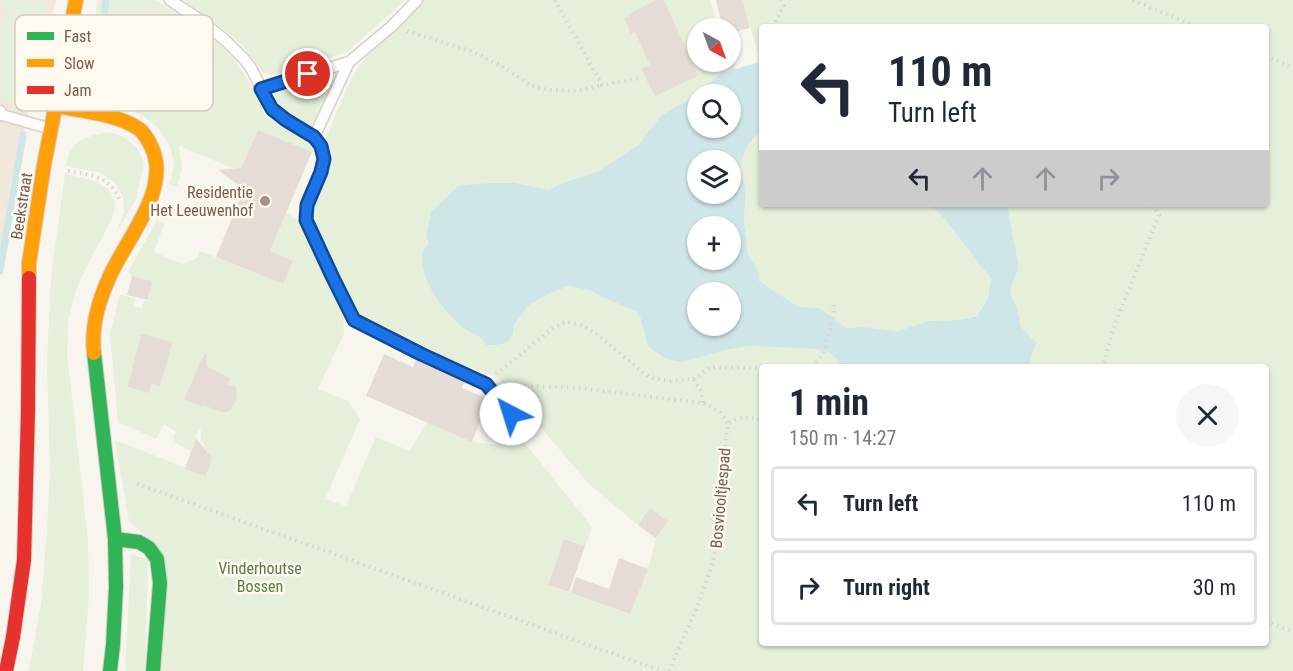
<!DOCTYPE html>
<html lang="en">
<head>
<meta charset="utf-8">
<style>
	:root { --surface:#fff; --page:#f6f6f7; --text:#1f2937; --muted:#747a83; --line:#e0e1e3 }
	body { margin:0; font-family:"Roboto Condensed",sans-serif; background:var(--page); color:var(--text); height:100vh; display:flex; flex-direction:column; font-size:22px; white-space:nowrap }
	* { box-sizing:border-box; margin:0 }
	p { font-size:20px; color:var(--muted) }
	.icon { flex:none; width:33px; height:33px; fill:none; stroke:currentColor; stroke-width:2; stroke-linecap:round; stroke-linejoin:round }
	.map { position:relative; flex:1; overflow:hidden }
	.panel { position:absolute; left:759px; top:364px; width:510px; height:282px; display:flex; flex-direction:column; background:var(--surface); border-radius:6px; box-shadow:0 2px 4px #0004 }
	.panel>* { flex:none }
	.banner { position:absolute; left:759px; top:24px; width:510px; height:183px; border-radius:6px; box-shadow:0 2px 4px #0004; background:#fff; color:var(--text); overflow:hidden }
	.needle { width:39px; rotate:139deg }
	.buttons { position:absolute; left:687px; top:18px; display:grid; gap:12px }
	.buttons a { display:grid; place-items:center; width:54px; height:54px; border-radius:50%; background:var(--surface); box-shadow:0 2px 4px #0004; font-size:30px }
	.pin { position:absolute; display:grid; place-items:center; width:51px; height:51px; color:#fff; margin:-26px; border:3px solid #fff; border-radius:50%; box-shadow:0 2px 6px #0007 }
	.me { position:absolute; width:66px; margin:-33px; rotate:320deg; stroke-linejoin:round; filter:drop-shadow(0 0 4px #0008) }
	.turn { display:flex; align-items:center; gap:21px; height:126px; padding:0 30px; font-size:27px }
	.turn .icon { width:78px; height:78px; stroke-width:2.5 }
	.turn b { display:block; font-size:42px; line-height:51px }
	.lanes { display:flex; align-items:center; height:57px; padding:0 30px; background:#0003; justify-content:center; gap:30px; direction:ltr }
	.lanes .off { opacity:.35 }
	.round { display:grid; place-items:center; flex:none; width:63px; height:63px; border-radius:32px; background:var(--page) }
	.headline { display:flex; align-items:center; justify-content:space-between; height:102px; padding:0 30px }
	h1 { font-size:36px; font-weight:700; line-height:45px }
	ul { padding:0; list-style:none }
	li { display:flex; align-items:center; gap:18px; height:75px; margin:0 12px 9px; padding:0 18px; border:3px solid var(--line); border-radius:6px }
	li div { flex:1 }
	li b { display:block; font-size:22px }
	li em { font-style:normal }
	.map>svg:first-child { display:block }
	.residential { fill:#f1e7db }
	.green { fill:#e5efd9 }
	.water { fill:#cfe6e9; fill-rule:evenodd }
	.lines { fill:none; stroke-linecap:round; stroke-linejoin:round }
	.stream { stroke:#cfe6e9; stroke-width:7 }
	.building { fill:#e5ddd5 }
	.lane-casing { stroke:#d7d1cc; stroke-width:13 }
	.fast-casing { stroke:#d6d0c8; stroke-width:16 }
	.slow-casing { stroke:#d6d0c8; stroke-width:16 }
	.jam-casing { stroke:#d6d0c8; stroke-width:16 }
	.path { stroke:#dad3ce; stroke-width:4; stroke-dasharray:1.5 4.5; stroke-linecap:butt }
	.lane { stroke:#fefdfc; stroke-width:10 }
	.fast { stroke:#30b455; stroke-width:14 }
	.slow { stroke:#ff9f0a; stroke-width:14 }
	.jam { stroke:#e5322d; stroke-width:14 }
	.route-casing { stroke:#114b97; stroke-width:15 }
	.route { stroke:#1a73e8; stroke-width:10 }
	.poi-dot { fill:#a59185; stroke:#fff9f0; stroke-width:2 }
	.labels { text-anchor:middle; stroke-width:5; stroke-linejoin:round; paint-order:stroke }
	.poi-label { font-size:16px; fill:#785c4c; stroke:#fff9f0; text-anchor:end }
	.street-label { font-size:16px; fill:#785c4c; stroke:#fff9f0 }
	.park-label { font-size:16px; fill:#547e43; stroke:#fff9f0 }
	.key { fill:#fff9f0; stroke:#d6cabf; stroke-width:1.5 }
	.key-label { font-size:16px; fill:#785c4c }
</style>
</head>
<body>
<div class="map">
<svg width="1293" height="671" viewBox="0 0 1293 671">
	<rect width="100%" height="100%" fill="#f8f4ee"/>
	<!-- residential -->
	<path class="residential" d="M 0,0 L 56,0 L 11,182 L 0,263 Z"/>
	<!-- green -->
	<path class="green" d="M 0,0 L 48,0 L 25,106 L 9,103 L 0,90 L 0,26 L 7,7 L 0,4 Z
		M 98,0 L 154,0 L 173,10 L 216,40 L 238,64 L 255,93 L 266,117 L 298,134 L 311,145 L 312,152 L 258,130 L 241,168 L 235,169 L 179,146 L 182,168 L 177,186 L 169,185 L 173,172 L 174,160 L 169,144 L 159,129 L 145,117 L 103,98 L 94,90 L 86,74 Z
		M 186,0 L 405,0 L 347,52 L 276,75 L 263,73 C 244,42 215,21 185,3 Z
		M 422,0 L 710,0 L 718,28 L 698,28 L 698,62 L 730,62 L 731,58 L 736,69 L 721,73 L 686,101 L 662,115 L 638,145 L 597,172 L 559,184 L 550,190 L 515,183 L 458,186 L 426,233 L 428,244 L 464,328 L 481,337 L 513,326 L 530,304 L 551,293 L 569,286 L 592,291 L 601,297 L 610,300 L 639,313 L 648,346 L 725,350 L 750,346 L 815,349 L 830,353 L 839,362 L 850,367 L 762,368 L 762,644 L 1266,644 L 1266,368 L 1028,367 L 1029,366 L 1017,309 L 1010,291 L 1019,266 L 1007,204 L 1266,204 L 1266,27 L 762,27 L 762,63 L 757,63 L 758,55 L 743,0 L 1293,0 L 1293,671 L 159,671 L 159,548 L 129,521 L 115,440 L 206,476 L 212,458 C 205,450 200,441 201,430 L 199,429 L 191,451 L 176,443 L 173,437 L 176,431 L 164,424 L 156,439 L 118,422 L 110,333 L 120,295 L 136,298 L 134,306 L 142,308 L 144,300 L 148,301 L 152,281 L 132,276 L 128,272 L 157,220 L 164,224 L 154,252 L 182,264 L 196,259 L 200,251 L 283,284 L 293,261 L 270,251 L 286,213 L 296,218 L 310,244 L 343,315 L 344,333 L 318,389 L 348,401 L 360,419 L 325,499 L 346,506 L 376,437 L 410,451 L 427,422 L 472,442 L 500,445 L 515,431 L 592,527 L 585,546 L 564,539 L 548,585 L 630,614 L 648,569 L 656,538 L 668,521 L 650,508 L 638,525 L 588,483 L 500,379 L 457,362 L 358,314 L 353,306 C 345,288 336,270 328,251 C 322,239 313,226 314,212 C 316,184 343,167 326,138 C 335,116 344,93 355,73 C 371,44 400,24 422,0 Z
		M 337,72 L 311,128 C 292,116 282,112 270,92 Z
		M 762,130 L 762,204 L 930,204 L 948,223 L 991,279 L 988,298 L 977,315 L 959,320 L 929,321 L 898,331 L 864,327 L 846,328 L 820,308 L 799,307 L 759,281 L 758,270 L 748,255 L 744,221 L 746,187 L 738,170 L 748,144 Z
		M 110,132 L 124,137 L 136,147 L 144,162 L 136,199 L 116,233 L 124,213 L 123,197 L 115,183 L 101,173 L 66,166 C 70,140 87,136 110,132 Z
		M 65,174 L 96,181 L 110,190 L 115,204 L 112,218 L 81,278 L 74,296 L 68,323 L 67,354 L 88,542 L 89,595 L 83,671 L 29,671 L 41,603 L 47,532 L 50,471 L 47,358 L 51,279 Z
		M 131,554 L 148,559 L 145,671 L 125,671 Z"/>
	<!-- water -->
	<path class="water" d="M 757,63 L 762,63 L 762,130 L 748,144 L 738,170 L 746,187 L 744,221 L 748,255 L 758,270 L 759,281 L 799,307 L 820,308 L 846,328 L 864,327 L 898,331 L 929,321 L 959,320 L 977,316 L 988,298 L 991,279 L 948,223 L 930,204 L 1007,204 L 1019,267 L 1010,291 L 1017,309 L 1021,327 L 1036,343 L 1028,367 L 850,367 L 839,362 L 830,353 L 815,349 L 750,346 L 725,350 L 682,362 L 666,359 L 648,346 L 639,313 L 610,300 L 601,297 L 592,291 L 569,286 L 551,293 L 530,304 L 513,326 C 515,344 501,345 486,345 C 478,332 475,336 464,328 C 446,316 416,275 423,252 C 423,251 428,245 428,244 L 426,233 L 432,211 L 458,186 L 489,183 L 515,183 L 550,190 L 559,184 L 597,172 L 638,145 L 662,115 L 686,101 L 721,73 ZM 698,94 L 730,94 L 730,128 L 698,128 ZM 698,160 L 730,160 L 730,194 L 698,194 ZM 698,226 L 730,226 L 730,260 L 698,260 ZM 698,292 L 730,292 L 730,326 L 698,326 Z"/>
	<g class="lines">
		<!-- stream -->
		<path class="stream" d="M 98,78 L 106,0
			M 33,96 L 48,31
			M 0,271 L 23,135"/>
	</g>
	<!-- building -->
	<path class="building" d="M 657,0 L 664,0 L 698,76 L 655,96 L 641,69 L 650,65 L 635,32 L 631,34 L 624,18 L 629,16 L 628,14 Z
		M 716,0 L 743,0 L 750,28 L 730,33 L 730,28 L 723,28 Z
		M 258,130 L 312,152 L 270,251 L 293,261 L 283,284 L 216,257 L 244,189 L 218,170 L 241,168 Z
		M 132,276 L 152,281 L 148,300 L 127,295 Z
		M 141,334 L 172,342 L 160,387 L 151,383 L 149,393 L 128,387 Z
		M 205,353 L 207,354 L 206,366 L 230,378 L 228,384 L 236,387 L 237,397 L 231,410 L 224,413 L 203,405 L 203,407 L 184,399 Z
		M 384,354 L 413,367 L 416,360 L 464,382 L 462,388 L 489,399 L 472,442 L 366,396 Z
		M 196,438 L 212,458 L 206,476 L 185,469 Z
		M 650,508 L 668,521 L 656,538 L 638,525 Z
		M 564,539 L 585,546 L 569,592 L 548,585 Z
		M 619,558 L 648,569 L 630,614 L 571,593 L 576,577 L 609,589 Z"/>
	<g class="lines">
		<!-- lane casing -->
		<g class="lane-casing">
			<path id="lane" d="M 170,0 L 200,20 L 225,40 L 244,59 L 251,68 L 272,109 L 286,120 L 314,137 L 321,146 L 324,159 L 321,172 L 307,205 L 306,220 L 333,278 L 354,320 L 421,354 L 486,384 L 523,428
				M 261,89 L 349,62
				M 0,111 L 2,115 L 48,128
				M 314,137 L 349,62 L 392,26 L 417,0"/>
		</g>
		<!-- fast casing -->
		<g class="fast-casing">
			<path id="fast" d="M 94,353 L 115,539 L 116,587 L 113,645 L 110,671
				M 115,539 L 139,542 L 149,548 L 157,559 L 160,583 L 153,671"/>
		</g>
		<!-- slow casing -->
		<g class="slow-casing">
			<path id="slow" d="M 56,106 C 81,111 118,114 139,129 C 145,134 149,141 152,148 C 171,191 125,240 109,278 C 99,300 91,328 94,353
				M 29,278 L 29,263 L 44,165 L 76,0"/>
		</g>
		<!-- jam casing -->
		<g class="jam-casing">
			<path id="jam" d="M 6,671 L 13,637 L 24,560 L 28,411 L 29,278"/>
		</g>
		<!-- path -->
		<path class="path" d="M 555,0 L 602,85 L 640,78
			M 1133,0 L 1197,27
			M 772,27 L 784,6 L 781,0
			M 407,31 L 471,51 L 503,67 L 530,85 L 548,90 L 577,91 L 602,85
			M 1266,56 L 1293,67
			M 68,171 C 91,175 111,176 120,201
			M 813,368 L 823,353 L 833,318 L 834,301
			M 1102,368 L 1113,329 L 1159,215 L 1152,204
			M 496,374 L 553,328 L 566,322 L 583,326 L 596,334 L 650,378 L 671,381 L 693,379 L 701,391 L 703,403
			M 693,379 L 711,367 L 762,368
			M 507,385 L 577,388 L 703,403 L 720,412 L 728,424
			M 137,484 L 662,671
			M 1266,621 L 1293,632
			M 669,671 C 685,633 704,596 714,556 C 725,513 721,467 728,424 C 741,416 747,416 762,420"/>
		<!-- lane -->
		<use href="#lane" class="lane"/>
		<!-- fast -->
		<use href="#fast" class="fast"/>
		<!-- slow -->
		<use href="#slow" class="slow"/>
		<!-- jam -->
		<use href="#jam" class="jam"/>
	</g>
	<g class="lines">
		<!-- route casing -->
		<g class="route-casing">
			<path id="route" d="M 308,74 L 261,89 L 272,109 L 286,120 L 314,137 L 321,146 L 324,159 L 321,172 L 307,205 L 306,220 L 333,278 L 354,320 L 421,354 L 486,384 L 511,414"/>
		</g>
		<!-- route -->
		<use href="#route" class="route"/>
	</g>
	<!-- markers -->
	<circle class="poi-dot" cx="265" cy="201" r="6"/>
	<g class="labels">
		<!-- poi labels -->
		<g class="poi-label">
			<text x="253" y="198">Residentie<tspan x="253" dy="18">Het Leeuwenhof</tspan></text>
		</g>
		<!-- street labels -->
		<g class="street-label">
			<text transform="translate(21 206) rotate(-81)" y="6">Beekstraat</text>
			<text transform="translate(720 498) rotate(-85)" y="6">Bosviooltjespad</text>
		</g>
		<!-- park labels -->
		<g class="park-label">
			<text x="260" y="574">Vinderhoutse<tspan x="260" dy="18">Bossen</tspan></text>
		</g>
	</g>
	<!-- legend -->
	<rect x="15" y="15" width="198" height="96" rx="9" class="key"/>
	<rect x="27" y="32" width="27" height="8" fill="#30b455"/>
	<rect x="27" y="59" width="27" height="8" fill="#ff9f0a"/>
	<rect x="27" y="86" width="27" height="8" fill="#e5322d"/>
	<g class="key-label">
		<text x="64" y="42">Fast</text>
		<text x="64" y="69">Slow</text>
		<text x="64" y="96">Jam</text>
	</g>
</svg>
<div class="buttons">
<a><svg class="needle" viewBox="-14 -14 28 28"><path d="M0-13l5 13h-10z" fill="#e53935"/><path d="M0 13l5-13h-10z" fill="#747a83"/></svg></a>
<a><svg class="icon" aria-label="search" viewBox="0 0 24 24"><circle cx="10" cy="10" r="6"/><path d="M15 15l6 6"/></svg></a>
<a><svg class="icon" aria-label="layers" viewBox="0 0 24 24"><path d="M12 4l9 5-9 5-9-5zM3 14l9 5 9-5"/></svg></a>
<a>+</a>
<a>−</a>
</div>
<div class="pin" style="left:308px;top:74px;background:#d93025"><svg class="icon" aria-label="arrive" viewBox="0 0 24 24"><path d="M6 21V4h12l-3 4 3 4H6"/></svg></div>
<svg class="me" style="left:511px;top:414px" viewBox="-20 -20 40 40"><circle r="19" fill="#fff"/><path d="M0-13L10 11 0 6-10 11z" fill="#1a73e8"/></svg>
<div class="banner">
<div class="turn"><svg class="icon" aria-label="left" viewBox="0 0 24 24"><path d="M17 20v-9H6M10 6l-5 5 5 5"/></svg><div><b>110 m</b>Turn left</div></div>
<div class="lanes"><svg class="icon" aria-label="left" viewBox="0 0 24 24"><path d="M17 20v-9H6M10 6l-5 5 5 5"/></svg><svg class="icon off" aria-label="ahead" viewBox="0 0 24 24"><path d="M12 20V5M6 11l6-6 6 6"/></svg><svg class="icon off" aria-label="ahead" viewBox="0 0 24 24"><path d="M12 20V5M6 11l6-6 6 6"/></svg><svg class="icon off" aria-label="right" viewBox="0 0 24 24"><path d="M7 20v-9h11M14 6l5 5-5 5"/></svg></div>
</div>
<section class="panel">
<div class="headline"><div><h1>1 min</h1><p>150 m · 14:27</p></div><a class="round"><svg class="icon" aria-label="close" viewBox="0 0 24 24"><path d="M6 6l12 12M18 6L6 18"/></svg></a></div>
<ul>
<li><svg class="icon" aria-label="left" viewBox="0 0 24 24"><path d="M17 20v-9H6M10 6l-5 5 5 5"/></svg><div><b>Turn left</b></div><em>110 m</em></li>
<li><svg class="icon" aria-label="right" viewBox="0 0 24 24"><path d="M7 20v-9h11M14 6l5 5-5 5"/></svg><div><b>Turn right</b></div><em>30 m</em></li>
</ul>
</section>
</div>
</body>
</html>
